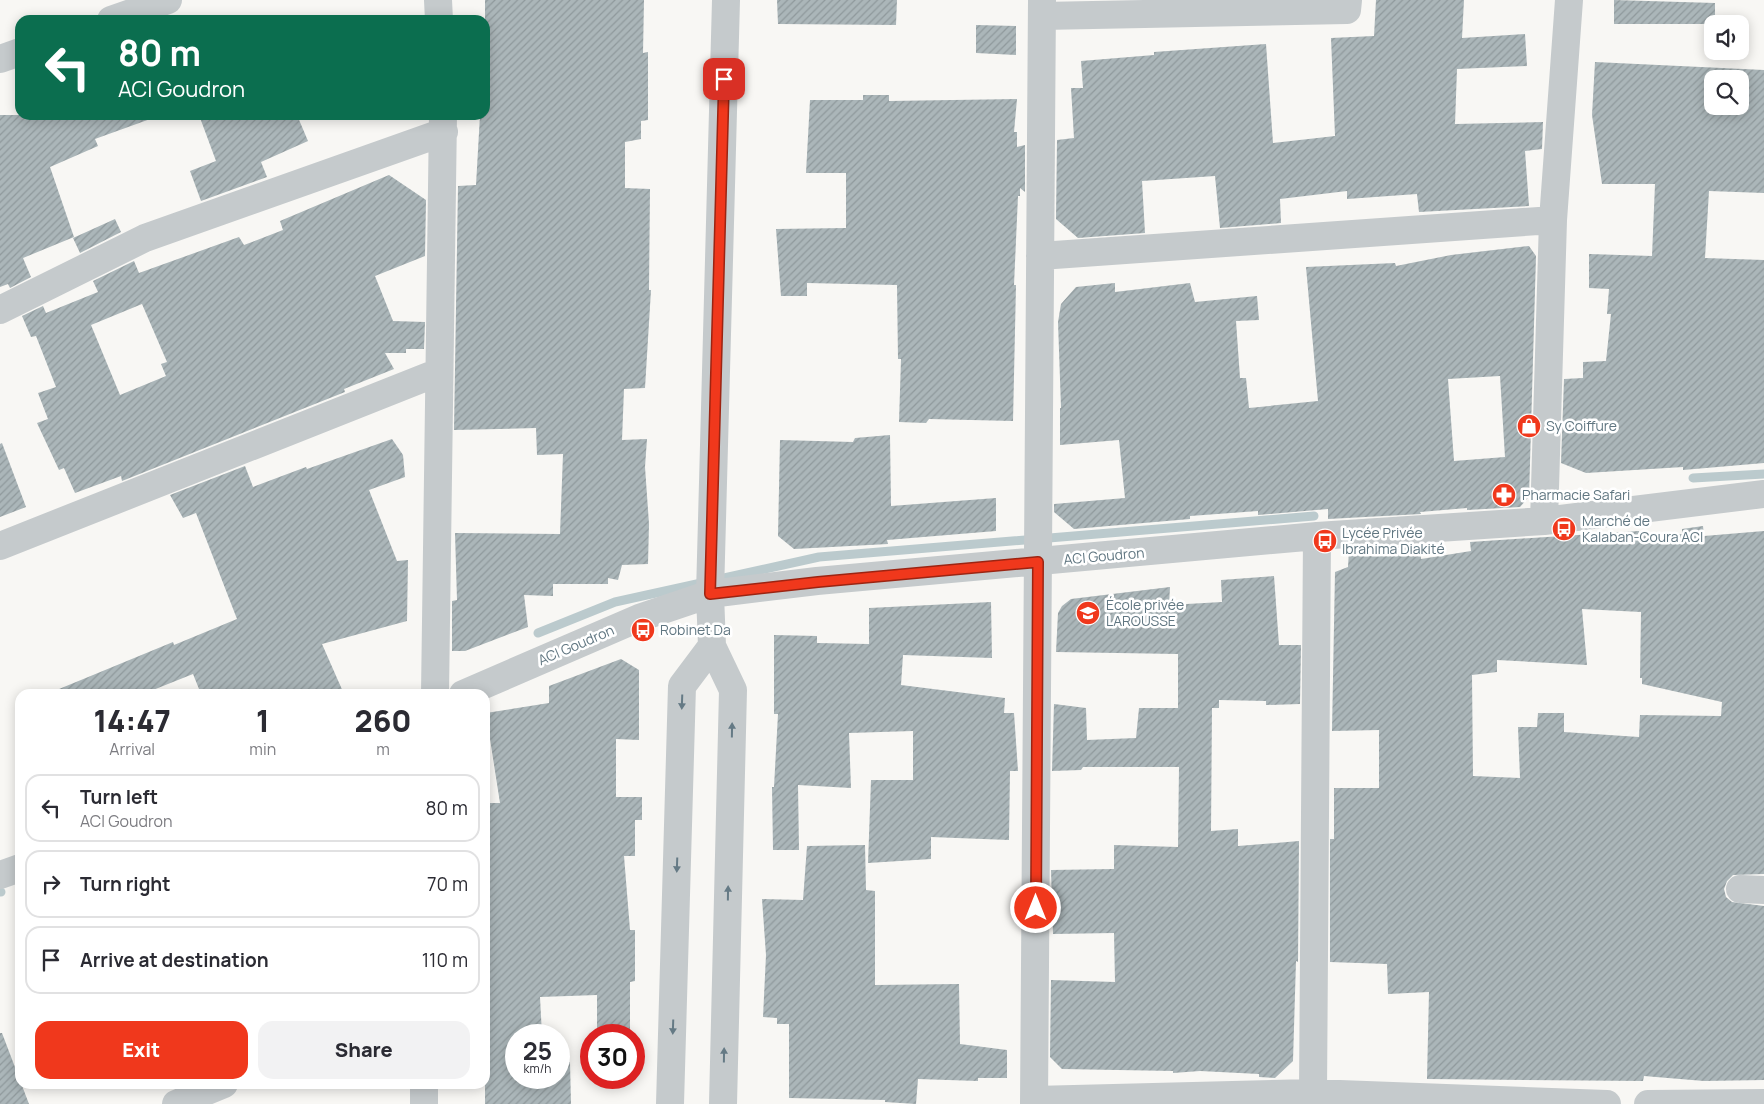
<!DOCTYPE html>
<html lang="en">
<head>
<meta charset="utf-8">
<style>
	:root { --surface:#fff; --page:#f2f2f3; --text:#2b2b33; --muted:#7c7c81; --line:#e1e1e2; --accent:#f0381c }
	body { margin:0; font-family:Manrope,sans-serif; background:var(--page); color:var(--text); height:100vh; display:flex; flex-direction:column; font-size:19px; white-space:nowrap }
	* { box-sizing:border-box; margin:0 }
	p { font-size:16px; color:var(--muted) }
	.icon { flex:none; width:28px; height:28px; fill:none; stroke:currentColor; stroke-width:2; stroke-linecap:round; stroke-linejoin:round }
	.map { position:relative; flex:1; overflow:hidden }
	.drawer { position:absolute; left:15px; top:689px; width:475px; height:400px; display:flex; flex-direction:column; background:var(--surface); border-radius:15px; box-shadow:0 2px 12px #0003 }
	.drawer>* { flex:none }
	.top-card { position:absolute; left:15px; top:15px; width:475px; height:105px; border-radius:15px; box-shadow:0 2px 12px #0003; background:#0b6e4f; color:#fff; overflow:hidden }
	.controls { position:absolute; left:1704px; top:15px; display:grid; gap:10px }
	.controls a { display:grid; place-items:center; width:45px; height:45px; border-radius:10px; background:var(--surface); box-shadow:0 2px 12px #0003; font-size:25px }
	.speed { position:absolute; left:505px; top:1024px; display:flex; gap:10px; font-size:25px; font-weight:700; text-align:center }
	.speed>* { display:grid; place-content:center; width:65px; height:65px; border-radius:50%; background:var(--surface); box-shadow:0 2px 12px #0003; line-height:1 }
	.speed small { font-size:12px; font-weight:400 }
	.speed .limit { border:8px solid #d22; background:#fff; color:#111 }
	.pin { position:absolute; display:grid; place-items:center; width:42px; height:42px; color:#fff; margin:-21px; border-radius:10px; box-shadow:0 2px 8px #0006 }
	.me { position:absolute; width:55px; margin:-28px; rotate:0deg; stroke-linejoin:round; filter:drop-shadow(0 0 4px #0008) }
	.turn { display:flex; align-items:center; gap:18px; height:105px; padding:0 20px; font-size:22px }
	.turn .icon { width:65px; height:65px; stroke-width:2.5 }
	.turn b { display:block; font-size:35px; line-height:42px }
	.eta { display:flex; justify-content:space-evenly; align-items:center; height:85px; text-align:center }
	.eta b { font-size:30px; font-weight:800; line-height:35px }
	.action { display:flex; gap:10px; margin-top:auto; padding:10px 20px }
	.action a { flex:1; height:58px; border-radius:15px; background:var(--accent); color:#fff; font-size:20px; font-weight:800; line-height:58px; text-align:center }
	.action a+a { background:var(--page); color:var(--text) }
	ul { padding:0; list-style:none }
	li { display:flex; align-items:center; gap:15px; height:68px; margin:0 10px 8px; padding:0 10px; border:2px solid var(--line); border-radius:15px }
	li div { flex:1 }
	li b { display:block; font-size:19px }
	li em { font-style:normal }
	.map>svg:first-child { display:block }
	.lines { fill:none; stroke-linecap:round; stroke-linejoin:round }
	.stream { stroke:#bbcacd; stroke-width:9 }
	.building { fill:url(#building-hatch); fill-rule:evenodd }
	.minor { stroke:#c5cacc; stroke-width:28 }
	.oneway { fill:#657a85 }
	.route-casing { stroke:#9c2412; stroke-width:12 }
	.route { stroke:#f0381c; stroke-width:9 }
	.labels { text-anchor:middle; stroke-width:5; stroke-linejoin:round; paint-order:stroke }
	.poi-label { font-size:14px; fill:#607681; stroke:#fff; text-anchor:start }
	.street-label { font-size:14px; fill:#607681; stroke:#fff }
</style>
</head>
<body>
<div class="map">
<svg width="1764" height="1104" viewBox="0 0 1764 1104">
	<defs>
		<pattern id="building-hatch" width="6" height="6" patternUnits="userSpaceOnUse" patternTransform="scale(1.25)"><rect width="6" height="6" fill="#abb6b9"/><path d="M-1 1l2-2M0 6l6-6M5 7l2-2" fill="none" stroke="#8f999c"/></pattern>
	</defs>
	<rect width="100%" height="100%" fill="#f8f7f4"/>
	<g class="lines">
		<!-- stream -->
		<path class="stream" d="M 1693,478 L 1764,474
			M 538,633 L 615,602 L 819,557 L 1314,516
			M 0,892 L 1,892"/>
	</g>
	<!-- building -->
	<path class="building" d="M 485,0 L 644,0 L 643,53 L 648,52 L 648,120 L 641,121 L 641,139 L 625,142 L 625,188 L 650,189 L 649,290 L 651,290 L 645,388 L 624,389 L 622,440 L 647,439 L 645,467 L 649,524 L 648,564 L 622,565 L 618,580 L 608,578 L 608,584 L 553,584 L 553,596 L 524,595 L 528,627 L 465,651 L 452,651 L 452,601 L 457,600 L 455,533 L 560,534 L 563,454 L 537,455 L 536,428 L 454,430 L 458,186 L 476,185 L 480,115 L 485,115 Z
		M 777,0 L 897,0 L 896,25 L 778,24 Z
		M 1376,0 L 1464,0 L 1462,38 L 1525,34 L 1527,66 L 1457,69 L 1455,124 L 1543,122 L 1542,149 L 1525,151 L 1529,206 L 1419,212 L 1417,194 L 1347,199 L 1347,191 L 1280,199 L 1281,223 L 1220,228 L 1215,176 L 1142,181 L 1145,233 L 1078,238 L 1056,219 L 1057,140 L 1074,138 L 1071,88 L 1083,88 L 1081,61 L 1154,55 L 1154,52 L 1266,44 L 1273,143 L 1335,136 L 1331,38 L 1374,36 Z
		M 1614,0 L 1715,3 L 1715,24 L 1614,24 Z
		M 976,25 L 1016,26 L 1016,55 L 976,53 Z
		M 1595,62 L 1764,70 L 1764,193 L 1709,191 L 1705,258 L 1764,260 L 1764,463 L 1683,470 L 1683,467 L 1586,473 L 1561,463 L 1564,379 L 1583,378 L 1583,362 L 1606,361 L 1611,314 L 1607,314 L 1609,289 L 1589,288 L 1589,254 L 1652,256 L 1655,184 L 1602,184 L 1592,115 ZM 1712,79 L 1740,79 L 1740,106 L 1712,106 Z
		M 863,95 L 889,95 L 889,101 L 1017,99 L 1014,132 L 1017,132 L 1017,147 L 1025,145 L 1025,192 L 1020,188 L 1020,196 L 1018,196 L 1014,285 L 1016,285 L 1013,421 L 929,419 L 926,423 L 899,422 L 901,359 L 898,359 L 897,285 L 807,283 L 807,296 L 781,296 L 776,229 L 846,228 L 846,173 L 806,173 L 810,100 L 863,100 Z
		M 0,115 L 152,115 L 153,118 L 95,139 L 98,146 L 50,167 L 74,237 L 23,258 L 31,277 L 10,288 L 8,284 L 0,287 Z
		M 199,115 L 297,115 L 308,141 L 261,162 L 267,177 L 201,201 L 190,171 L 216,161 Z
		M 389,175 L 426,200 L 425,256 L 375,276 L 393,321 L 425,322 L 424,349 L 406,349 L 406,353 L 385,353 L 394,369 L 344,389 L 345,392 L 122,481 L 121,476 L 75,493 L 64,468 L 59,470 L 37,423 L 48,419 L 38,393 L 56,387 L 36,336 L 31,337 L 22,316 L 43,306 L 46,313 L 98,292 L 93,281 L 134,261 L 139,273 L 239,237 L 244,245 L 283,230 L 280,221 ZM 142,304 L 167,362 L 161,364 L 166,376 L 120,395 L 91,325 Z
		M 115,219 L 121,232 L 80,253 L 73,238 Z
		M 1529,246 L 1536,256 L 1529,497 L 1520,507 L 1467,510 L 1467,508 L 1420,512 L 1421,514 L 1328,519 L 1328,509 L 1258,515 L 1258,511 L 1190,516 L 1190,519 L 1074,529 L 1054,512 L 1054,504 L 1125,498 L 1119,440 L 1060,445 L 1060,408 L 1061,408 L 1058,322 L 1061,304 L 1076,287 L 1115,283 L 1115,292 L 1190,283 L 1195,302 L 1257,296 L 1259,320 L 1236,321 L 1240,378 L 1246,378 L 1249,408 L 1318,401 L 1306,267 L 1395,263 L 1396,266 L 1451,255 ZM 1500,376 L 1505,457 L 1454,461 L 1448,379 Z
		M 890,435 L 891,506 L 996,498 L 996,531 L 887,540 L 888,544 L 794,549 L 778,536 L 780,440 L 853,442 L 855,438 Z
		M 392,439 L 403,455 L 405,477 L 369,490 L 397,561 L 408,560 L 407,621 L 322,644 L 344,694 L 201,694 L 193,674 L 143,694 L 47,694 L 173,642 L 174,645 L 237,619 L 196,513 L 183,518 L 170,495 L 245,466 L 253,487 L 306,467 L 307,469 Z
		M 2,443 L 26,507 L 0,517 L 0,444 Z
		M 1703,526 L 1704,536 L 1764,531 L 1764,874 L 1733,875 L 1727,881 L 1724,889 L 1726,897 L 1732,902 L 1764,906 L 1764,1080 L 1704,1081 L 1644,1076 L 1643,1081 L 1427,1079 L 1429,992 L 1388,994 L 1387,964 L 1330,962 L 1330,839 L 1334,839 L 1334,788 L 1379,788 L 1379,730 L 1332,731 L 1335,572 L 1348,567 L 1349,550 L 1421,545 L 1421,559 L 1471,551 L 1470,542 L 1639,531 L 1640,535 L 1682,534 L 1682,529 ZM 1582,609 L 1641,612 L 1640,678 L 1642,678 L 1642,684 L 1722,702 L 1721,716 L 1640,715 L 1639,737 L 1564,732 L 1564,713 L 1538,713 L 1537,727 L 1518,727 L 1520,778 L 1473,776 L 1472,675 L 1497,672 L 1497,660 L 1587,665 Z
		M 1274,576 L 1279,645 L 1301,645 L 1300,704 L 1266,705 L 1266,701 L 1219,700 L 1219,708 L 1212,708 L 1211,831 L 1238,829 L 1238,846 L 1299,841 L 1298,962 L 1296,961 L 1293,1061 L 1275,1078 L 1259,1077 L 1259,1074 L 1200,1071 L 1173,1073 L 1173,1071 L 1062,1069 L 1050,1057 L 1051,980 L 1115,982 L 1114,933 L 1053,934 L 1051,870 L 1114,869 L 1114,845 L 1178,847 L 1179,767 L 1083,767 L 1081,770 L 1052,771 L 1054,704 L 1086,708 L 1087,740 L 1136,738 L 1139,708 L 1178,708 L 1178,654 L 1056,652 L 1058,613 L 1062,606 L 1071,599 L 1170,587 L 1169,605 L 1222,602 L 1221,580 Z
		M 991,602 L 992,658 L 903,655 L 901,685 L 1005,698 L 1004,713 L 1014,713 L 1018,771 L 1010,771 L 1009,840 L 931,837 L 931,859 L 868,863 L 871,780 L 913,780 L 913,731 L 849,733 L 851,788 L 798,785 L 799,850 L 773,850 L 772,787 L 774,787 L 778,714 L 774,714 L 774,635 L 817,636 L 817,643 L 869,644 L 869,608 Z
		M 621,659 L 639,670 L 639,740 L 616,739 L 616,797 L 642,797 L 642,820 L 635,820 L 635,856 L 624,856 L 630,930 L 635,930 L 635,981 L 630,982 L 630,1035 L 597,1035 L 597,995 L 540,997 L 542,1035 L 516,1035 L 516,1078 L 559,1078 L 559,1063 L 570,1062 L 571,1104 L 485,1104 L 485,803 L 500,803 L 486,713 L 549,703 L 549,686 Z
		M 865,845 L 866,890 L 875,891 L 875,985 L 959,984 L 960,1044 L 1007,1050 L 1007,1078 L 978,1078 L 978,1081 L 918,1079 L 916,1104 L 885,1102 L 885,1100 L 789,1098 L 789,1024 L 777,1024 L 777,1018 L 763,1017 L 766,955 L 762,899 L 803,900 L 807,846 Z
		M 0,1033 L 2,1033 L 29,1104 L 0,1104 Z"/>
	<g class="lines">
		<!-- minor -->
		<path class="minor" d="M 438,0 L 439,20
			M 1042,16 L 1347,10 L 1348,0
			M 111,20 L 168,0
			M 0,59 L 20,52
			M 1040,256 L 1553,220
			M 0,310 L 145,238 L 444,132
			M 1544,521 L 1553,220 L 1569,0
			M 0,546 L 439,372
			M 435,694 L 443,115
			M 463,694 L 639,618 L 710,594 L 817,581 L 1317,536 L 1544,521 L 1764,494
			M 0,875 L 20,868
			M 1740,889 L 1764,890
			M 1313,1093 L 1317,536
			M 1034,1100 L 1313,1093 L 1607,1104
			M 176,1104 L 224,1084
			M 424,1104 L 424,1084
			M 670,1104 L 682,686 L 712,646
			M 723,1104 L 733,690 L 712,646 L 710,594 L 726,0
			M 1034,1104 L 1042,0
			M 1648,1104 L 1764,1103"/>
	</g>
	<!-- one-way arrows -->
	<defs><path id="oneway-solid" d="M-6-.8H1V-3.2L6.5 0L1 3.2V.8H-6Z" transform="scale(1.25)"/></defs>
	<g class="oneway">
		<use href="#oneway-solid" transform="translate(682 702) rotate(92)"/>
		<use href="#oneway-solid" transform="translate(732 730) rotate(-89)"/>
		<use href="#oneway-solid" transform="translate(677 865) rotate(92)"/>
		<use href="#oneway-solid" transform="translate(728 893) rotate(-89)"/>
		<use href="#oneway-solid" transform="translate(673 1027) rotate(92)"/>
		<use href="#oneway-solid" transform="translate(724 1055) rotate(-89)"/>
	</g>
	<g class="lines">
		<!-- route casing -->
		<g class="route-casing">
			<path id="route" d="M 724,79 L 710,594 L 818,582 L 1038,562 L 1036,908"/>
		</g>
		<!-- route -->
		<use href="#route" class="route"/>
	</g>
	<!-- icons -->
	<defs>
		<g id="shop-disc" transform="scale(1.25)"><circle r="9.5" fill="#f0381c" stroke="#fff"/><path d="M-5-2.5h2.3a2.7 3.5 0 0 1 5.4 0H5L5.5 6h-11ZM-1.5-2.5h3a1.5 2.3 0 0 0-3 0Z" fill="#fff"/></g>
		<g id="pharmacy-disc" transform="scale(1.25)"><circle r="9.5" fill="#f0381c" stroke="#fff"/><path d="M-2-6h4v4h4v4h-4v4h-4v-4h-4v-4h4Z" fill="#fff"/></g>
		<g id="bus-disc" transform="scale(1.25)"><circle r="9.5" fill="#f0381c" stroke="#fff"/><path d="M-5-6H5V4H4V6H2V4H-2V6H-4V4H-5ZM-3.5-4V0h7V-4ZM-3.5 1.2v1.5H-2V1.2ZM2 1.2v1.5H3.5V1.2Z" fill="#fff"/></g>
		<g id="school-disc" transform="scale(1.25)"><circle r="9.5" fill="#f0381c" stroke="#fff"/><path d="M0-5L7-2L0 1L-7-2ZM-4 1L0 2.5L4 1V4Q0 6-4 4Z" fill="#fff"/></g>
	</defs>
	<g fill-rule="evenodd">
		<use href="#shop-disc" x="1529" y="426"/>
		<use href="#pharmacy-disc" x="1504" y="495"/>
		<use href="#bus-disc" x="1564" y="529"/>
		<use href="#bus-disc" x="1325" y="541"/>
		<use href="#school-disc" x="1088" y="613"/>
		<use href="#bus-disc" x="643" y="630"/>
	</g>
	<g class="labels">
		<!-- poi labels -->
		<g class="poi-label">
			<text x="1546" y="431">Sy Coiffure</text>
			<text x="1522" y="500">Pharmacie Safari</text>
			<text x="1582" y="526">Marché de<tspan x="1582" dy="16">Kalaban-Coura ACI</tspan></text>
			<text x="1342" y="538">Lycée Privée<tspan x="1342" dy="16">Ibrahima Diakité</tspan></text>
			<text x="1106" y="610">École privée<tspan x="1106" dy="16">LAROUSSE</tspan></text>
			<text x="660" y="635">Robinet Da</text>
		</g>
		<!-- street labels -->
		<g class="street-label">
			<text transform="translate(1104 556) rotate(-5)" y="5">ACI Goudron</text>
			<text transform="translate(576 645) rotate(-23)" y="5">ACI Goudron</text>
		</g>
	</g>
</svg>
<div class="controls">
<a><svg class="icon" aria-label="sound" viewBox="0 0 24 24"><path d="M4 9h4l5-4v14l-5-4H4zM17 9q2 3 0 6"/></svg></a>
<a><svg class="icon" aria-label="search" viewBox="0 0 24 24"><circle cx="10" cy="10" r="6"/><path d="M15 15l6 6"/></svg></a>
</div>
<div class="speed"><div>25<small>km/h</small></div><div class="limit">30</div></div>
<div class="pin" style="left:724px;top:79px;background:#d93025"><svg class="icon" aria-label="arrive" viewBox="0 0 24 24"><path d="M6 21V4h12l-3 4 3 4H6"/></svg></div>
<svg class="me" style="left:1036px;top:908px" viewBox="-20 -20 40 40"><circle r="17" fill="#f0381c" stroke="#fff" stroke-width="3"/><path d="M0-11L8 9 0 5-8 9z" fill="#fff"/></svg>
<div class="top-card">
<div class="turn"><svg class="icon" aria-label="left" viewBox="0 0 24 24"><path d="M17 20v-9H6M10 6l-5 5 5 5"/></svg><div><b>80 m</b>ACI Goudron</div></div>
</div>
<section class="drawer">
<div class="eta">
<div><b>14:47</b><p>Arrival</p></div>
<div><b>1</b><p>min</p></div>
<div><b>260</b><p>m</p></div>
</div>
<ul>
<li><svg class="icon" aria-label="left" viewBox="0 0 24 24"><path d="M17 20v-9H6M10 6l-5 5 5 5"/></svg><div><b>Turn left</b><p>ACI Goudron</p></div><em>80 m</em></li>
<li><svg class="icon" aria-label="right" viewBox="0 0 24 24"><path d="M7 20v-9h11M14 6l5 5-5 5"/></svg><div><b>Turn right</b></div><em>70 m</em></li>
<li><svg class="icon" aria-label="arrive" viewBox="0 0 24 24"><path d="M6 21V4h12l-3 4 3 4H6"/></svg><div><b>Arrive at destination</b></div><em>110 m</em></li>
</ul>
<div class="action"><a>Exit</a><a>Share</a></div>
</section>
</div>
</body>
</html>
